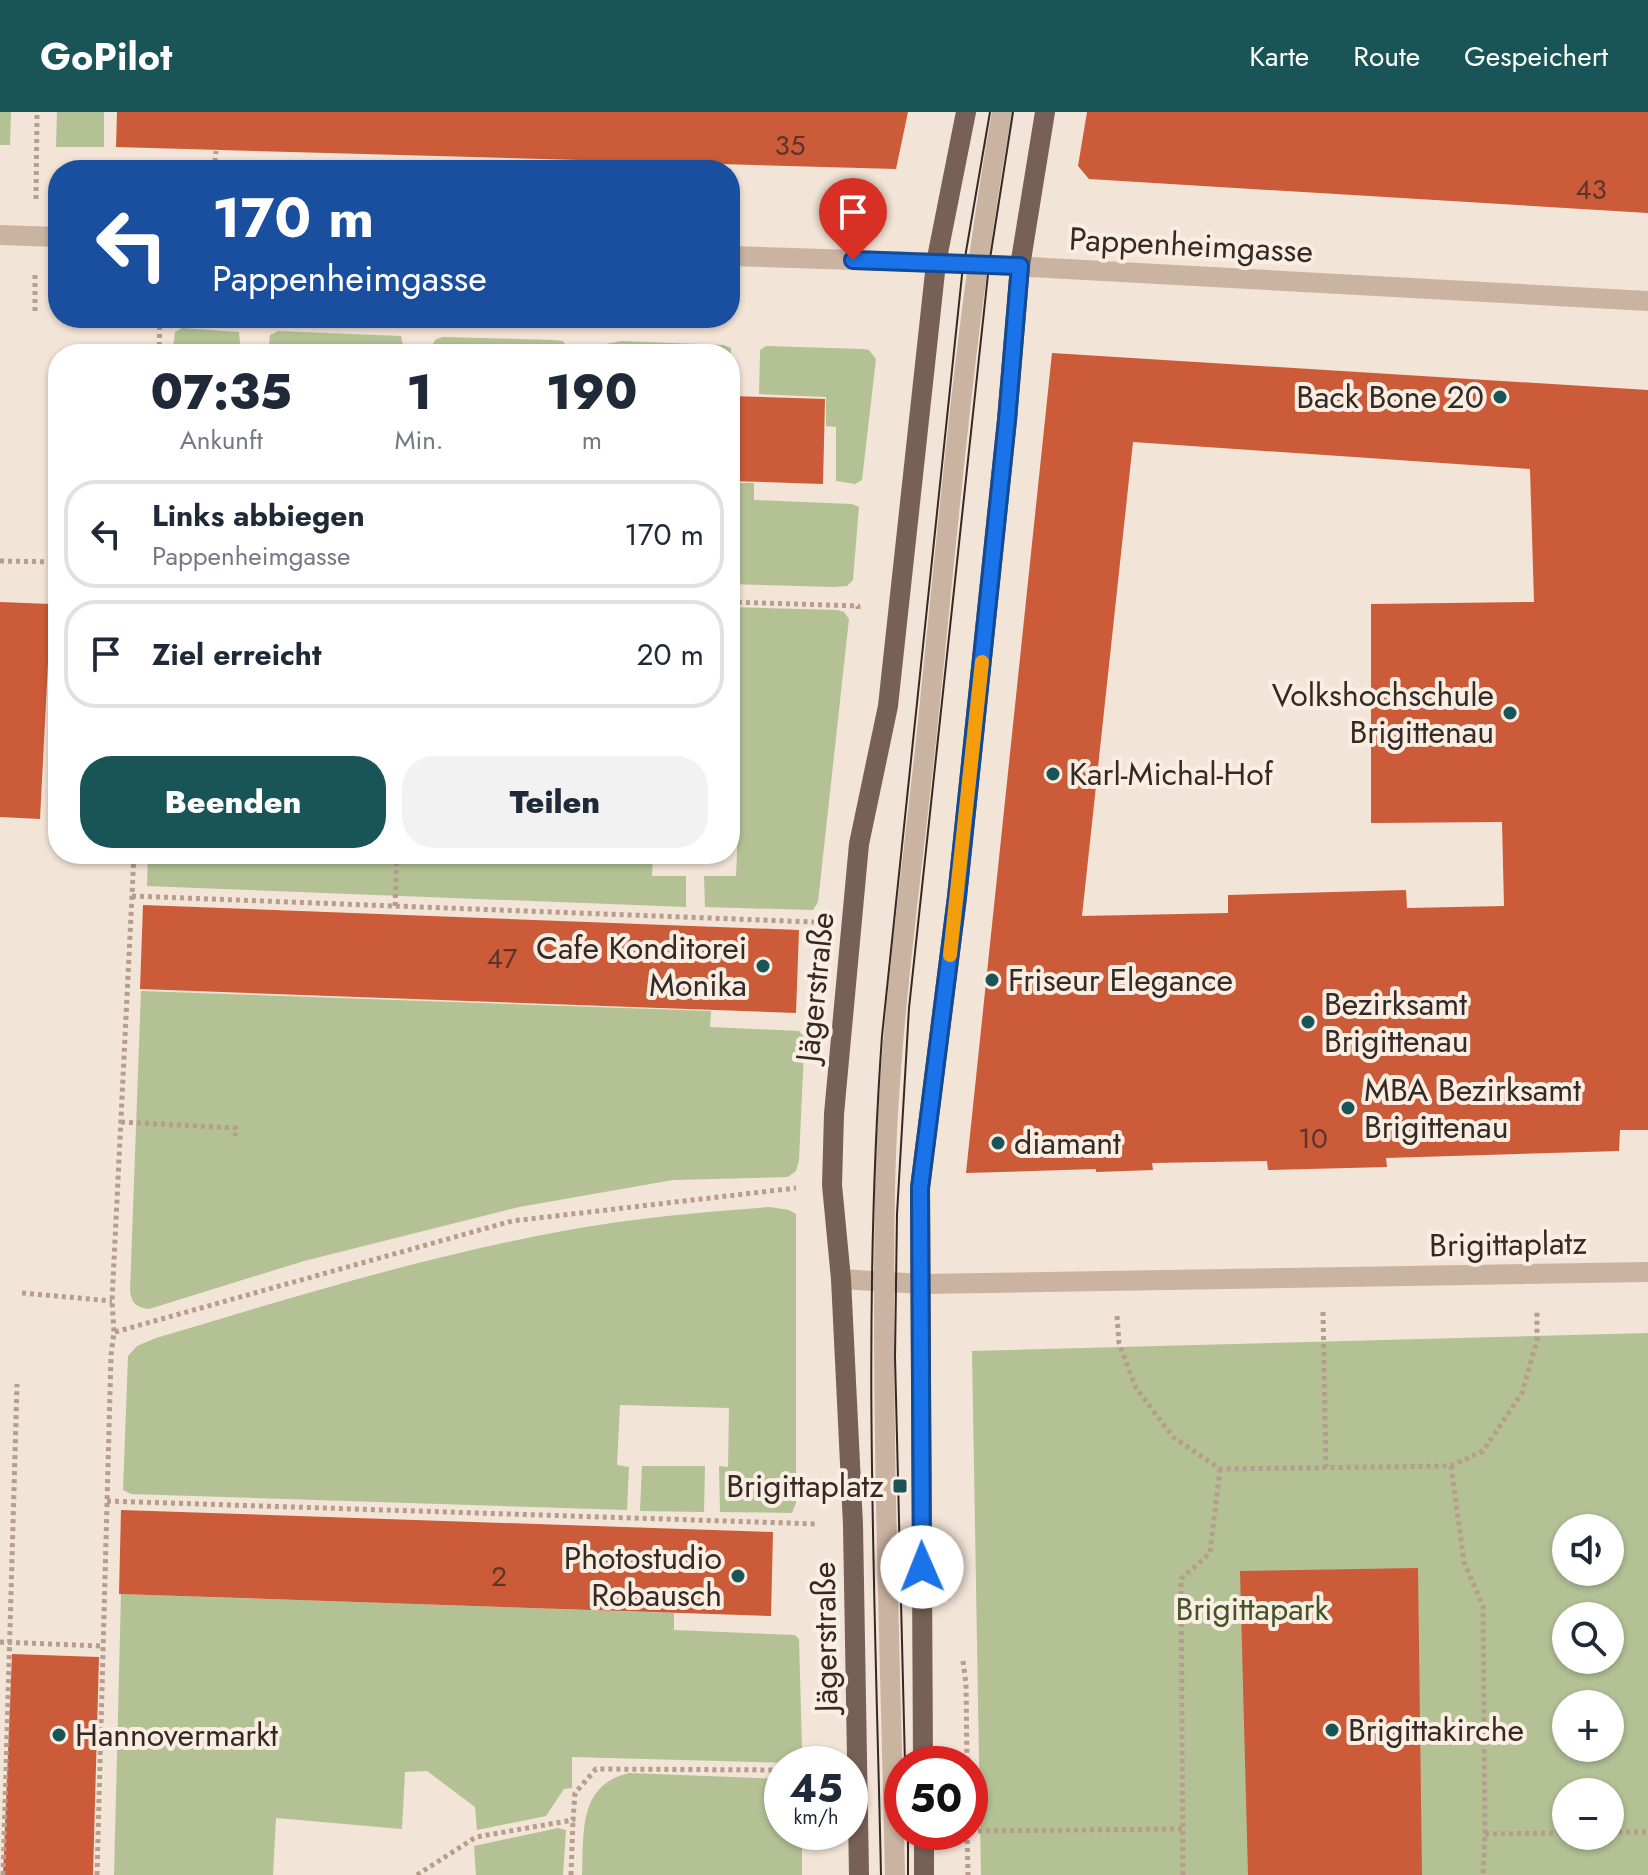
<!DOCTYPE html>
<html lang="de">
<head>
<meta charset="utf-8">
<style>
	:root { --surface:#fff; --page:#f2f2f3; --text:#1f2937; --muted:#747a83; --line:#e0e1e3; --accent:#195457 }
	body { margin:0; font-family:Jost,sans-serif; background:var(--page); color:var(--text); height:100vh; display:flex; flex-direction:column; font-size:30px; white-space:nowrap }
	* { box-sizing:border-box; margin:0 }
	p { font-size:26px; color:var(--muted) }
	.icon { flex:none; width:44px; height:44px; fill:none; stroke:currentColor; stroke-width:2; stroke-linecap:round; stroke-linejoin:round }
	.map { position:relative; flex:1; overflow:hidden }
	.drawer { position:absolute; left:48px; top:232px; width:692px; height:520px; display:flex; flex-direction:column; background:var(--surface); border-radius:32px; box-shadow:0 2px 6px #0004 }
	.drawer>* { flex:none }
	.guide { position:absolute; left:48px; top:48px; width:692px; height:168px; border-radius:32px; box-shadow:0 2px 6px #0004; background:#1a4fa0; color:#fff; overflow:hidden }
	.fabs { position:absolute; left:1552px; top:1402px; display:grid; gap:16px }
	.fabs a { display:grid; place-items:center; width:72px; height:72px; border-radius:50%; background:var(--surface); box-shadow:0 2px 6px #0004; font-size:40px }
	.speed { position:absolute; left:764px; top:1634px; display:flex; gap:16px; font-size:40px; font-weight:700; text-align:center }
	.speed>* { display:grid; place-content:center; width:104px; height:104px; border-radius:50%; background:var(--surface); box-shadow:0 2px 6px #0004; line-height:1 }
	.speed small { font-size:20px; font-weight:400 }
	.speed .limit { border:12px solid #d22; background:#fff; color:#111 }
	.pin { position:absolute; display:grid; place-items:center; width:68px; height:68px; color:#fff; margin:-82px -34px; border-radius:50% 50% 50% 0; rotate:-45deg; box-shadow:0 0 8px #0007 }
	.pin .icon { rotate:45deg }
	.me { position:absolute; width:88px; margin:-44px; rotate:359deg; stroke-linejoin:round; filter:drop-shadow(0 0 6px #0008) }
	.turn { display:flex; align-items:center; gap:28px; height:168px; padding:0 32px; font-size:36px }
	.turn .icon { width:104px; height:104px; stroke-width:2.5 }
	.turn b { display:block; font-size:56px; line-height:68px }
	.eta { display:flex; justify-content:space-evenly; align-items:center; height:136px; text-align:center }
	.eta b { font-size:48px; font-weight:800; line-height:56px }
	.cta { display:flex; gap:16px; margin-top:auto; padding:16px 32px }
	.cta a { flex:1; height:92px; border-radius:32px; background:var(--accent); color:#fff; font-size:32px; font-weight:800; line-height:92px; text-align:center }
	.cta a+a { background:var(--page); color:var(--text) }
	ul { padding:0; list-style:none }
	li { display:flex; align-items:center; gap:24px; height:108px; margin:0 16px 12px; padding:0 16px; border:4px solid var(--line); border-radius:32px }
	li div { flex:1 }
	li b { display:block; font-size:30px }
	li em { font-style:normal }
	header { display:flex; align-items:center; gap:48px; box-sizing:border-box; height:112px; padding:0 40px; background:var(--accent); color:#fff }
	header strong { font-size:38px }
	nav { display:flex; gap:44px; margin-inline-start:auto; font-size:28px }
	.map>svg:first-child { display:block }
	.green { fill:#b3c195; fill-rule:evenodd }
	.building { fill:#cc5b39; fill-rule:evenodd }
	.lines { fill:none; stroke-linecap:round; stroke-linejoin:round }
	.path { stroke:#b69d8c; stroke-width:5; stroke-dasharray:4 4; stroke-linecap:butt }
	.minor { stroke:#cab3a1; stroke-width:20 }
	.major { stroke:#776055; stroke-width:20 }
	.tram { stroke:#342924; stroke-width:2 }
	.route-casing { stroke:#114b97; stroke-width:20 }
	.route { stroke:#1a73e8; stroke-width:14 }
	.slow { stroke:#f59e0b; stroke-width:14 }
	.poi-dot { fill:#195457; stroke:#faeee2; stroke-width:3 }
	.labels { text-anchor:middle; stroke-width:8; stroke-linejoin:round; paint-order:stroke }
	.number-label { font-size:28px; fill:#5a3629 }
	.street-label { font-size:32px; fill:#342924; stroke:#faeee2 }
	.poi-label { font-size:32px; fill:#342924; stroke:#faeee2; text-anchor:start }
	.park-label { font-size:32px; fill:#445327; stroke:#faeee2 }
</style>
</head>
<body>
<header>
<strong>GoPilot</strong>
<nav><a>Karte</a><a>Route</a><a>Gespeichert</a></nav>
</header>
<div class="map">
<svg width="1648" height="1763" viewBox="0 0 1648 1763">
	<rect width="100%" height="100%" fill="#f2e4d6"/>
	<!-- green -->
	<path class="green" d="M 0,0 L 11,0 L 10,33 L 0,33 Z
		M 57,0 L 104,0 L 104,35 L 56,35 Z
		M 182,216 L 239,220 L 241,242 L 172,242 L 175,220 Z
		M 278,219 L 401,224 L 405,242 L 268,242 L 270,223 Z
		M 443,225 L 553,228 L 563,229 L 567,235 L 567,242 L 432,242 C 433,232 432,227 443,225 Z
		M 621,229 L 724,233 L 731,236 L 731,282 L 730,242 L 595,242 L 596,234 Z
		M 766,234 L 863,237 L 869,238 L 876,247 L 862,368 L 855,372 L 836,369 L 836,315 L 826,314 L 826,285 L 759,282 L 760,242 L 760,238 Z
		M 730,371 L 754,371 L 754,388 L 852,392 L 859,395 L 853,468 L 847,474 L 834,475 L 730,472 Z
		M 730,495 L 837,498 L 844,500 L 849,507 L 818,790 L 813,798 L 705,795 L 704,764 L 736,764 L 739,698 L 730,697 Z
		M 148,742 L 653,742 L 652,764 L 686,764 L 686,795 L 147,774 Z
		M 141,879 L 711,899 L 710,915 L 799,919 L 805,926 L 804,938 L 799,1048 L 796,1059 L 788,1065 L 673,1068 L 519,1095 L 304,1149 L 149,1197 C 136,1195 132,1192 130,1179 Z
		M 770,1095 L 789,1098 L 796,1102 L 796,1391 L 792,1401 L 720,1400 L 719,1354 L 728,1355 L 729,1296 L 620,1293 L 617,1353 L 629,1355 L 627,1398 L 131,1382 L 123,1378 L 128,1244 L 137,1234 L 156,1226 C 307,1181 461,1133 618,1110 C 668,1103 719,1099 770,1095 Z
		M 1648,1221 L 1648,1763 L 981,1763 L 972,1239 ZM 1566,1416 L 1610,1416 L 1610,1460 L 1566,1460 ZM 1566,1504 L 1610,1504 L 1610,1548 L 1566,1548 ZM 1566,1592 L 1610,1592 L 1610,1636 L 1566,1636 ZM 1566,1680 L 1610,1680 L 1610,1724 L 1566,1724 Z
		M 642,1354 L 705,1354 L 704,1400 L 640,1399 Z
		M 121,1482 L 674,1501 L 674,1518 L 795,1523 L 799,1527 L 802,1635 L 798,1646 L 790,1651 L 572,1645 L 572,1676 L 564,1677 L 546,1704 L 477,1718 L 475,1695 L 427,1659 L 405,1660 L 402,1717 L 276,1706 L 273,1763 L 114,1763 Z
		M 629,1661 L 782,1667 L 782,1720 L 802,1720 L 802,1763 L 582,1763 C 584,1720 578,1673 629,1661 Z
		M 558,1716 L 566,1718 L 563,1763 L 476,1763 L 474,1734 Z"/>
	<!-- building -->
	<path class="building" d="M 117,0 L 908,0 L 896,57 L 116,35 Z
		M 1087,0 L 1648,0 L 1648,101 L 1089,67 L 1078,54 Z
		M 1052,241 L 1648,278 L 1648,1018 L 1620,1018 L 1619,1039 L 1386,1046 L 1387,1055 L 1268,1058 L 1267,1049 L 1152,1051 L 1153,1058 L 1096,1060 L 1096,1057 L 966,1061 ZM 1133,330 L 1530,357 L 1534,490 L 1371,492 L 1371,711 L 1502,710 L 1504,794 L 1407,796 L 1406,778 L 1228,783 L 1228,801 L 1082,804 Z
		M 730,284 L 825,287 L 823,372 L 730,369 Z
		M 0,490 L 51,492 L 40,707 L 0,705 Z
		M 143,793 L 799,818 L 796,901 L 140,877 Z
		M 121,1398 L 773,1420 L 771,1504 L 119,1482 Z
		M 1418,1456 L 1422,1763 L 1248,1763 L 1240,1459 Z
		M 12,1542 L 99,1545 L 93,1763 L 3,1763 Z"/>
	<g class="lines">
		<!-- path -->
		<path class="path" d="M 215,50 L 216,39
			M 36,87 L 37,0
			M 35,163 L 35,203
			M 159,242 L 160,206
			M 0,449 L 58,450
			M 730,490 L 858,494 L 858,497
			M 132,784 L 814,810
			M 395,794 L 397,742
			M 121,1010 L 236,1016 L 235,1024
			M 22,1181 L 112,1189
			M 1323,1200 L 1326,1355
			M 1117,1204 L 1119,1231 L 1136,1276 L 1173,1325 L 1220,1357 L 1451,1354 L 1483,1339 L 1522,1281 L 1537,1228 L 1537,1199
			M 115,1220 L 512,1109 L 796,1076
			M 1451,1354 L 1464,1450 L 1483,1494 L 1485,1722 L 1483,1763
			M 107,1389 L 818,1412
			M 0,1530 L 101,1534
			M 963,1549 L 966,1572 L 967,1652
			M 970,1719 L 1183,1717
			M 967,1720 L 968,1763
			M 1610,1720 L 1648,1720
			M 1485,1722 L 1566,1721
			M 3,1763 L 17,1272
			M 97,1763 L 111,1243 L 114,1220 L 112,1189 L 134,742
			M 417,1763 L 476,1725 L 573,1708 L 575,1681 L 596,1657 L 782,1658
			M 571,1763 L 573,1708
			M 1183,1763 L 1181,1467 L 1210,1441 L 1220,1357"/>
		<!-- minor -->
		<path class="minor" d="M 0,123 L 58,125
			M 730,144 L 977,152 L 1648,189
			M 841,1167 L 922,1172 L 1648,1160
			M 895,1763 C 890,1535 881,1306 885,1078 C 888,921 912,765 928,609 C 949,406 966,201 1002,0"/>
		<!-- major -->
		<path class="major" d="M 923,1652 L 920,1076 L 957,785 L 1007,308 L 1020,154 L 1045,0
			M 859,1763 L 853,1413 L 841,1167 L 832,1073 L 834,1002 L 859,732 L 888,594 L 936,151 L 966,0
			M 924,1763 L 924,1720"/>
		<!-- tram -->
		<path class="tram" d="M 905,1652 L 895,1245 L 897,1102 L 909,896 L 989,153 L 1013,0
			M 908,1720 L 908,1763
			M 881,1763 C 875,1483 862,1203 882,924 L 962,163 L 990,0"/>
	</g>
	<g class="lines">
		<!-- route casing -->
		<g class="route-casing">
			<path id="route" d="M 853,148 L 1020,154 L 1007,308 L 957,785 L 920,1076 L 922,1455"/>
		</g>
		<!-- route -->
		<use href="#route" class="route"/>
		<!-- slow -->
		<path class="slow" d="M 950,843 L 982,550"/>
	</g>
	<!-- markers -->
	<g class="poi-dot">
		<circle cx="1500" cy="285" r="8"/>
		<circle cx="1510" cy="601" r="8"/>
		<circle cx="1053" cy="662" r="8"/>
		<circle cx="763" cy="854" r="8"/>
		<circle cx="992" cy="868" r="8"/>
		<circle cx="1308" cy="910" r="8"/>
		<circle cx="1348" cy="996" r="8"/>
		<circle cx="998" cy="1031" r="8"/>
		<rect x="892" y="1366" width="16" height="16" rx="4"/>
		<circle cx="738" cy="1464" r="8"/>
		<circle cx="1332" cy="1618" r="8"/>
		<circle cx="59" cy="1623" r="8"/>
	</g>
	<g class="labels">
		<!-- number labels -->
		<g class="number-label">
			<text x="790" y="43">35</text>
			<text x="1591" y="87">43</text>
			<text x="502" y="856">47</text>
			<text x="1313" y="1036">10</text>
			<text x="499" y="1474">2</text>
		</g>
		<!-- street labels -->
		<g class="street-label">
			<text transform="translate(1191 133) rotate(3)" y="11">Pappenheimgasse</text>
			<text transform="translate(815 875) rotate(-84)" y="11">Jägerstraße</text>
			<text transform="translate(1508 1132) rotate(-1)" y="11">Brigittaplatz</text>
			<text transform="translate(825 1525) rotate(-91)" y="11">Jägerstraße</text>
		</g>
		<!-- poi labels -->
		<g class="poi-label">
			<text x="1484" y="296" text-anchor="end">Back Bone 20</text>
			<text x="1494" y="594" text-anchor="end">Volkshochschule<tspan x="1494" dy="37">Brigittenau</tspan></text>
			<text x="1069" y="673">Karl-Michal-Hof</text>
			<text x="747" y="847" text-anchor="end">Cafe Konditorei<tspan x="747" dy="37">Monika</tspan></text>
			<text x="1008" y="879">Friseur Elegance</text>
			<text x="1324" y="903">Bezirksamt<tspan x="1324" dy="37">Brigittenau</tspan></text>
			<text x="1364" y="989">MBA Bezirksamt<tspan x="1364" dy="37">Brigittenau</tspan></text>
			<text x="1014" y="1042">diamant</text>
			<text x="884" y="1385" text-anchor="end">Brigittaplatz</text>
			<text x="722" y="1457" text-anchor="end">Photostudio<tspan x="722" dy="37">Robausch</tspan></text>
			<text x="1348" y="1629">Brigittakirche</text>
			<text x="75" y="1634">Hannovermarkt</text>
		</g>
		<!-- park labels -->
		<g class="park-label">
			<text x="1252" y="1508">Brigittapark</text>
		</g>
	</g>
</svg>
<div class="fabs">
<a><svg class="icon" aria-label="sound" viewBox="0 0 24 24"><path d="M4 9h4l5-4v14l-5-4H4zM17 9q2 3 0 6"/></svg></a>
<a><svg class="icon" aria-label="search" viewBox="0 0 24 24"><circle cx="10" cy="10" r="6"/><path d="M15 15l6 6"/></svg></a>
<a>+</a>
<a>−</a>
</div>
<div class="speed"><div>45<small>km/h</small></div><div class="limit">50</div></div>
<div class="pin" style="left:853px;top:148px;background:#d93025"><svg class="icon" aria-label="arrive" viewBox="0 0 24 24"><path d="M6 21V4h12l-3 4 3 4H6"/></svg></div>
<svg class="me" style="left:922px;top:1455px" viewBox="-20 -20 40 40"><circle r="19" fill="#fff"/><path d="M0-13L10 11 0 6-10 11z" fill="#1a73e8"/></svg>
<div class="guide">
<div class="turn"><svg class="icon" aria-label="left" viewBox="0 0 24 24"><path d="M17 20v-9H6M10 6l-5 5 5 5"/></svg><div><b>170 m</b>Pappenheimgasse</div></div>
</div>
<section class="drawer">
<div class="eta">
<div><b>07:35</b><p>Ankunft</p></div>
<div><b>1</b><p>Min.</p></div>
<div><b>190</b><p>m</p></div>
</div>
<ul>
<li><svg class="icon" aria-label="left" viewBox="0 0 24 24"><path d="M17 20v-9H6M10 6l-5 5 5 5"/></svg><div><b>Links abbiegen</b><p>Pappenheimgasse</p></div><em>170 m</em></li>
<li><svg class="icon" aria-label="arrive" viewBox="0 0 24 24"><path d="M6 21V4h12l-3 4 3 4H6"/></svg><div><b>Ziel erreicht</b></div><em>20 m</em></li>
</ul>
<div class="cta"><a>Beenden</a><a>Teilen</a></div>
</section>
</div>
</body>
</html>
